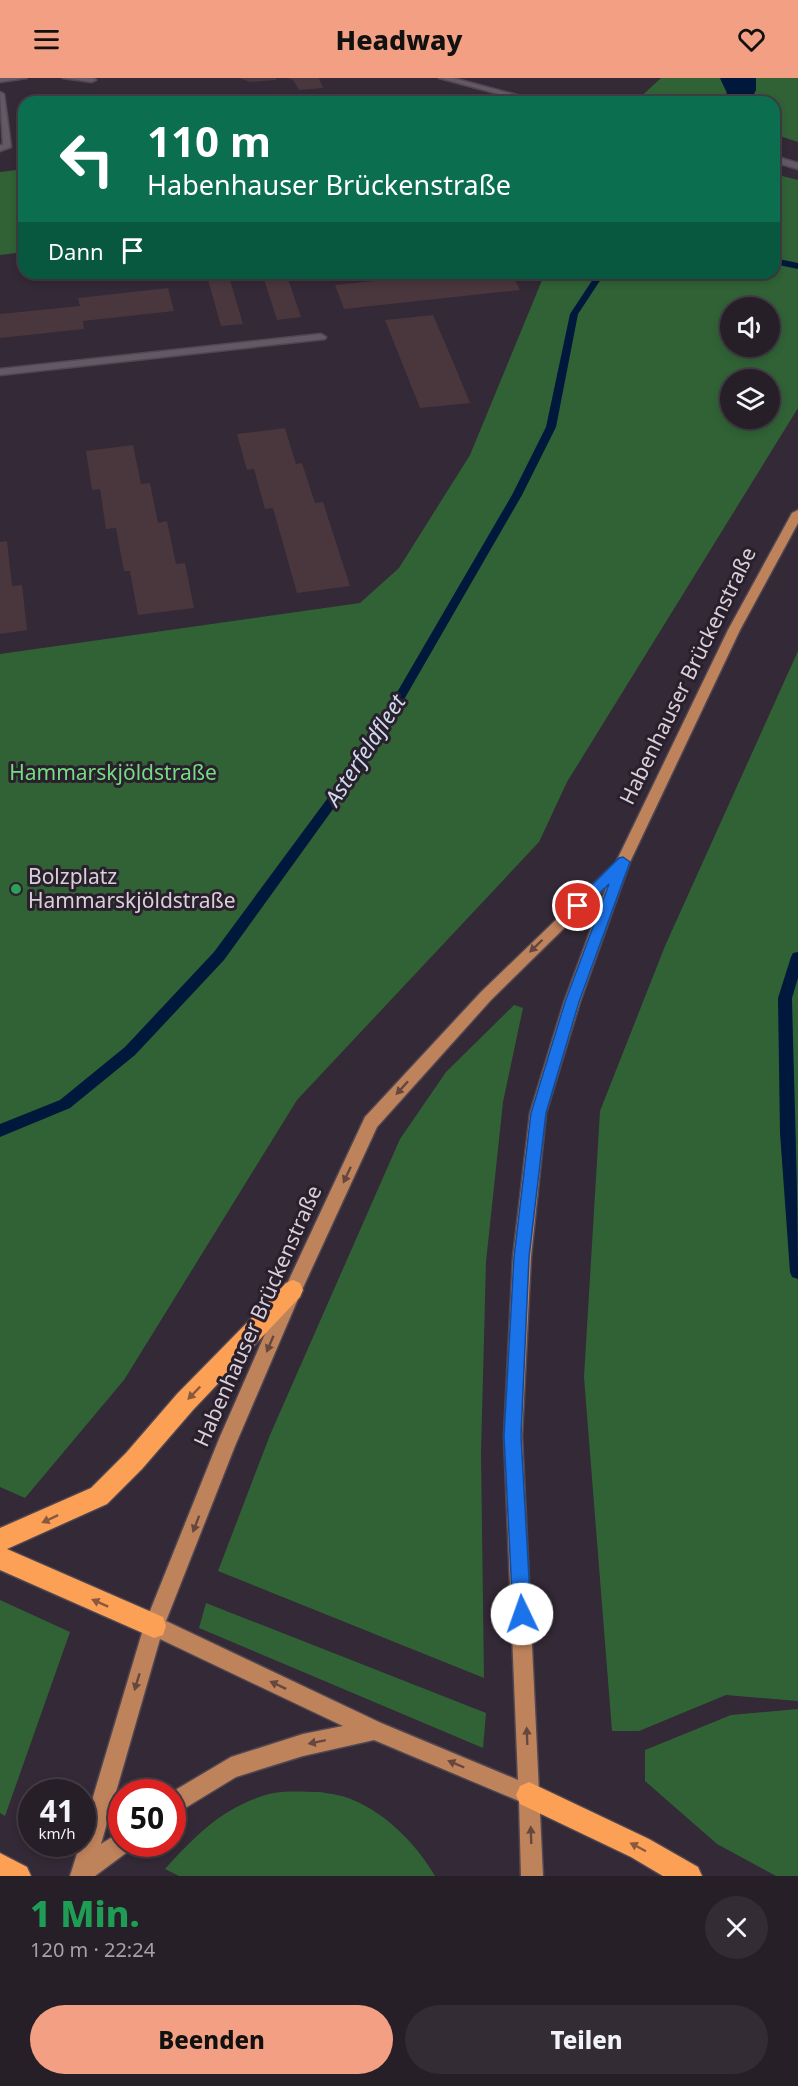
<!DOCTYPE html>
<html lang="de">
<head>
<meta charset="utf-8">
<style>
	:root { --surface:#271f28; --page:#332c34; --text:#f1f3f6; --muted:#a4a2a8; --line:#433d45; --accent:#f39f83 }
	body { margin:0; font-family:"Noto Sans",sans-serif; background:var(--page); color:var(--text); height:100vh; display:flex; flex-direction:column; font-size:22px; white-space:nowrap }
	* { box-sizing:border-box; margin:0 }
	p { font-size:20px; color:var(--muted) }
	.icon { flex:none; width:33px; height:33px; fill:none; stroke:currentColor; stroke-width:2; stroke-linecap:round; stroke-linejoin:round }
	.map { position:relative; height:1798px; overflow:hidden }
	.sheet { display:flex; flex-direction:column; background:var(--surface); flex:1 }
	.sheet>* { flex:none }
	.guide { position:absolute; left:18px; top:18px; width:762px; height:183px; border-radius:18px; box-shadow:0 3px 9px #0003,0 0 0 2px var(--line); background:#0b6e4f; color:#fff; overflow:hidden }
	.tools { position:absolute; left:720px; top:219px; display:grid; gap:12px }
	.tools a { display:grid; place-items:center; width:60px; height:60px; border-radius:50%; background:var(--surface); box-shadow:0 3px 9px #0003,0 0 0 2px var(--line); font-size:30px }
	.speed { position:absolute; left:18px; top:1701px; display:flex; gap:12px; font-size:30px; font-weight:700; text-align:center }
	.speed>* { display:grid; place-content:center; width:78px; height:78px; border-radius:50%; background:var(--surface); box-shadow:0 3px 9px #0003,0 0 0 2px var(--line); line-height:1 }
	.speed small { font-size:15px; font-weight:400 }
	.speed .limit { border:9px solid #d22; background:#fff; color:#111 }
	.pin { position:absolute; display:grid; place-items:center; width:51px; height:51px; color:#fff; margin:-26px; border:3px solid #fff; border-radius:50%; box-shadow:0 2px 6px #0007 }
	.me { position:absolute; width:66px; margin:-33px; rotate:357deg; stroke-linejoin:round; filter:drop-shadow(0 0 4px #0008) }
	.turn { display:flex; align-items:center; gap:21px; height:126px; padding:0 30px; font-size:27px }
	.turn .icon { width:78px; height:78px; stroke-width:2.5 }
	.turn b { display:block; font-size:42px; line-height:51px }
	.then { display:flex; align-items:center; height:57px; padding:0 30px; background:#0003; gap:12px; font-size:22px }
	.round { display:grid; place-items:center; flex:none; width:63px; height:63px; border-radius:32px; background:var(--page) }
	.overview { display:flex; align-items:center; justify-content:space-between; height:102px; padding:0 30px }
	h1 { font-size:36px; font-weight:800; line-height:45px; color:#1e9e55 }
	.action { display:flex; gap:12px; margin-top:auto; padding:12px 30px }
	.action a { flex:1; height:69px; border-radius:36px; background:var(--accent); color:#111; font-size:24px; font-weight:800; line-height:69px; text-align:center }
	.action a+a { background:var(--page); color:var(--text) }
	header { display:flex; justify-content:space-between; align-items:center; height:78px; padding:0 30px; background:var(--accent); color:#111; font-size:27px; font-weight:800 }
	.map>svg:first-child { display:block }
	.green { fill:#306236; fill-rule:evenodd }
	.water { fill:#01183d }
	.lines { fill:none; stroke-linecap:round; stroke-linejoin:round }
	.stream { fill:#01183d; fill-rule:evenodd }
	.building { fill:#49373d }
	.minor-casing { stroke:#504752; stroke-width:3 }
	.major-casing { stroke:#504752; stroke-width:3 }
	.highway-casing { stroke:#504752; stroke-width:3 }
	.minor { fill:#645766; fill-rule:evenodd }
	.major { fill:#bf835c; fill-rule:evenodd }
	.highway { fill:#fba055; fill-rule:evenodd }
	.oneway { fill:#66473f }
	.oneway2 { fill:#88593e }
	.route { fill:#1a73e8; stroke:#114b97; stroke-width:1.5 }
	.leisure-dot { fill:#2e9e5b; stroke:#2a1f2c; stroke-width:2 }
	.labels { text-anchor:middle; stroke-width:6; stroke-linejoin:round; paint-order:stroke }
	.street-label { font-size:21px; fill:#d8d1d9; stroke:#2a1f2c }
	.park-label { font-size:21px; fill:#74dc81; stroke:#2a1f2c }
	.poi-label { font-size:21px; fill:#d8d1d9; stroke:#2a1f2c; text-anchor:start }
	.water-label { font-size:22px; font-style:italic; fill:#cddbef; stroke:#2a1f2c }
</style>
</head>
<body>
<header><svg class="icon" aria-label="menu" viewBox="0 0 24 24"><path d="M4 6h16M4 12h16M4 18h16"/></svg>Headway<svg class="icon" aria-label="heart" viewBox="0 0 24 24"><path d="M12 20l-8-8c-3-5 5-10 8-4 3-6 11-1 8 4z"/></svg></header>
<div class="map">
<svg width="798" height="1798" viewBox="0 0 798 1798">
	<rect width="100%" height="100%" fill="#342936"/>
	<!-- green -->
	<path class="green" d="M 661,0 L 720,0 L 727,15 L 721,24 L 635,24 Z
		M 756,0 L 798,0 L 798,64 L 774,56 L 774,24 L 749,24 L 756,12 Z
		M 24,91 L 24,174 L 0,177 L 0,94 Z
		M 774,96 L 798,102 L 798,330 L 567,704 L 539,764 L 297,1022 L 124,1302 L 25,1420 L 0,1409 L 0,576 L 360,525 L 399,490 L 470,377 L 545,195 L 774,195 ZM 730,230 L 770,230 L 770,268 L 730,268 ZM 730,302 L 770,302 L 770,340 L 730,340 Z
		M 798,573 L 798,1623 L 726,1617 L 639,1653 L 612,1653 L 584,1299 L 600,1033 L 665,868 Z
		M 514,927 L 523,930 L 503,1024 L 486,1184 L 481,1375 L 484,1600 L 218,1493 L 270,1357 L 400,1061 L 446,994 Z
		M 0,1522 L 70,1554 L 5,1738 L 0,1735 Z
		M 206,1525 L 486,1635 L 483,1670 L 199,1550 Z
		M 798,1631 L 798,1798 L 776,1798 L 717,1766 L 645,1703 L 645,1672 L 731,1637 Z
		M 320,1714 C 331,1716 343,1717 353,1722 C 387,1736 417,1767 435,1798 L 179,1798 L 165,1791 C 196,1757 223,1729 269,1716 C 285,1712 304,1714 320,1714 Z"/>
	<!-- water -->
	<path class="water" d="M 720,0 L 756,0 L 756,12 L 750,23 L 721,24 L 727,15 Z"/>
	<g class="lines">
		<!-- stream -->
		<path class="stream" d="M 774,180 L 798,185 L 798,191 L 774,186 Z
			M 597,195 L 605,195 L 578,236 L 556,349 L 522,417 L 372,677 L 224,882 L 135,977 L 70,1030 L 0,1059 L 0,1046 L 60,1022 L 125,969 L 214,874 L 364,671 L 512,417 L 546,349 L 570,236 Z
			M 798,874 L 798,900 L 792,920 C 794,1014 798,1107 798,1201 L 792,1199 L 790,1194 L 780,1055 L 778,920 L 791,879 L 793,875 Z"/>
	</g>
	<!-- building -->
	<path class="building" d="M 239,0 L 276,0 L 276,2 L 250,4 Z
		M 287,0 L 319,0 L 323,10 L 299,12 L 293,2 Z
		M 206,195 L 228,195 L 243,246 L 221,248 Z
		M 262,195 L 286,195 L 301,239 L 277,242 Z
		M 451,195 L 511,195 L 520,212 L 344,231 L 335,207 Z
		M 168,210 L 174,233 L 83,243 L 84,251 L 0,260 L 0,236 L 80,228 L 78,220 Z
		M 433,237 L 451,279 L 470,325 L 420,330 L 385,242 Z
		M 285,350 L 296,386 L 302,385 L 315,425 L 323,424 L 350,508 L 297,515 L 273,430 L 265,431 L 254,391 L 247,392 L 237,356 Z
		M 133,367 L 141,406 L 150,405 L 158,445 L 167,443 L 176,486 L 185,485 L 194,530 L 138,537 L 130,493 L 124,493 L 116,450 L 106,451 L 100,411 L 92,412 L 86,373 Z
		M 7,463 L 12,508 L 22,507 L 27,552 L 0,556 L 0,464 Z"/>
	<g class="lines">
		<!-- minor casing -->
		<g class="minor-casing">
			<path id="minor" d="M 0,0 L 27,0 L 0,4 Z
				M 63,0 L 93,0 L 96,2 L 92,4 Z
				M 439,0 L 453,0 L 543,24 L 529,24 Z
				M 0,14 L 4,16 L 11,69 L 0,73 L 0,67 L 3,67 Z
				M 774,78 L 798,85 L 798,91 L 774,84 Z
				M 321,256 L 326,259 L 325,261 L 0,297 L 0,291 Z"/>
		</g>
		<!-- major casing -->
		<g class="major-casing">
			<path id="major" d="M 798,432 L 798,445 L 740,552 L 630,784 L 580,924 L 546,1035 L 531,1179 L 522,1358 L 543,1798 L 521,1798 L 519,1723 L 374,1662 L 303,1678 L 236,1699 L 172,1738 L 172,1714 L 231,1679 L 303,1656 L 343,1648 L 160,1561 L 101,1766 L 122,1753 L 122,1766 L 132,1766 L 130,1772 L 95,1798 L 70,1798 L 80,1766 L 82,1766 L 82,1756 L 144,1548 L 219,1361 L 287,1206 L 365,1039 L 481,914 L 616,784 L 728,552 L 792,435 ZM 607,808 L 564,924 L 530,1035 L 513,1179 L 504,1358 L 518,1702 L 381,1645 L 166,1543 L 235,1368 L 301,1214 L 377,1049 L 491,922 Z"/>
		</g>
		<!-- highway casing -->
		<g class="highway-casing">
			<path id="highway" d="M 293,1202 L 300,1205 L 303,1212 L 300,1219 L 193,1332 L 142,1391 L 107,1426 L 7,1471 L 163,1539 L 166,1548 L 163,1557 L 154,1560 L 0,1492 L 0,1450 L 91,1410 L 126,1375 L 177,1316 L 286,1205 Z
				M 529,1704 L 649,1761 L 698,1789 L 702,1798 L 663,1798 L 631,1779 L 520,1726 L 516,1717 L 520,1708 Z
				M 0,1775 L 27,1789 L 31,1798 L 0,1798 Z"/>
		</g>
		<!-- minor -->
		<use href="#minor" class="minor"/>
		<!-- major -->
		<use href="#major" class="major"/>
		<!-- highway -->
		<use href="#highway" class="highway"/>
	</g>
	<!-- one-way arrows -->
	<defs><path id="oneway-solid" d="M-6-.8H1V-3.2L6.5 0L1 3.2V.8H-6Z" transform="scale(1.5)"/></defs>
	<g class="oneway">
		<use href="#oneway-solid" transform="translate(536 868) rotate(136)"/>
		<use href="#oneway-solid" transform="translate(402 1010) rotate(132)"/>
		<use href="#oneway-solid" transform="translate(347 1097) rotate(115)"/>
		<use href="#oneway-solid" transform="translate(270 1266) rotate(113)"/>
		<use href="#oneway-solid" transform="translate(196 1446) rotate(111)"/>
		<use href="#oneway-solid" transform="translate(137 1604) rotate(107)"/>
		<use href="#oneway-solid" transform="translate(278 1607) rotate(-155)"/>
		<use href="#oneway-solid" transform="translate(527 1658) rotate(-92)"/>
		<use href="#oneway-solid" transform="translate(317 1664) rotate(168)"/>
		<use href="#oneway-solid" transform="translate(456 1686) rotate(-157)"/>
		<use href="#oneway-solid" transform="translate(531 1757) rotate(-92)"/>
	</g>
	<g class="oneway2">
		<use href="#oneway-solid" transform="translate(194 1315) rotate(134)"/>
		<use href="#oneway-solid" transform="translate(50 1441) rotate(155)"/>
		<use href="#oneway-solid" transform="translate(100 1525) rotate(-156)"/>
		<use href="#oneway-solid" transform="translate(638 1769) rotate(-152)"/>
	</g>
	<!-- route -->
	<path class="route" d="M 623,779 L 630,784 L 579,924 L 546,1035 L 529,1179 L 521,1358 L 531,1536 L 528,1543 L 522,1545 L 515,1543 L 513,1536 L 504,1358 L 514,1179 L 531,1035 L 565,924 L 609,806 L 582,832 L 578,833 L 571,828 L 619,780 Z"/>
	<!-- markers -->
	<circle class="leisure-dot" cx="16" cy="811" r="6"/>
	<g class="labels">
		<!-- street labels -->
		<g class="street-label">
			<text transform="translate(688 598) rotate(-64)" y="7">Habenhauser Brückenstraße</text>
			<text transform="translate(258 1238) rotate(-66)" y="7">Habenhauser Brückenstraße</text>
		</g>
		<!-- park labels -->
		<g class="park-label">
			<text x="113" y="702">Hammarskjöldstraße</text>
		</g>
		<!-- poi labels -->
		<g class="poi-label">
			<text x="28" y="806">Bolzplatz<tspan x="28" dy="24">Hammarskjöldstraße</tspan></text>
		</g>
		<!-- water labels -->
		<g class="water-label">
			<text transform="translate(365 672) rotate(-57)" y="8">Asterfeldfleet</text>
		</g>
	</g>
</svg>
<div class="tools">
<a><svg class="icon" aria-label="sound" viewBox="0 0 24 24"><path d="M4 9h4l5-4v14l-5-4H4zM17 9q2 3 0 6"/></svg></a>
<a><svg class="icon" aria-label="layers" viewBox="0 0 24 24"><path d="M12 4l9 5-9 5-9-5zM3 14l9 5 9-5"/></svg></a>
</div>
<div class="speed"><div>41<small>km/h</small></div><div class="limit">50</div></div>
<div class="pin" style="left:578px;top:828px;background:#d93025"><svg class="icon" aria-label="arrive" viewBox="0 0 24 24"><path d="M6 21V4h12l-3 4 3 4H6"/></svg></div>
<svg class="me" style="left:522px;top:1536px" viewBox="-20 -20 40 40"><circle r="19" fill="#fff"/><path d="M0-13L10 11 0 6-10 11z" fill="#1a73e8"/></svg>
<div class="guide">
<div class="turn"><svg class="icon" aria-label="left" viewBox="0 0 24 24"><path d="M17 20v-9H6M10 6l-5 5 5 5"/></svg><div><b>110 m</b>Habenhauser Brückenstraße</div></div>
<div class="then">Dann<svg class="icon" aria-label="arrive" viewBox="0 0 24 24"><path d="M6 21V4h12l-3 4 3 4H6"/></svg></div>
</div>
</div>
<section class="sheet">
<div class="overview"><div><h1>1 Min.</h1><p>120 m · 22:24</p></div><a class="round"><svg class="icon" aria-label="close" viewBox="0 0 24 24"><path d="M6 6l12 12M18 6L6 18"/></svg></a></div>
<div class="action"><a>Beenden</a><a>Teilen</a></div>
</section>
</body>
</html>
